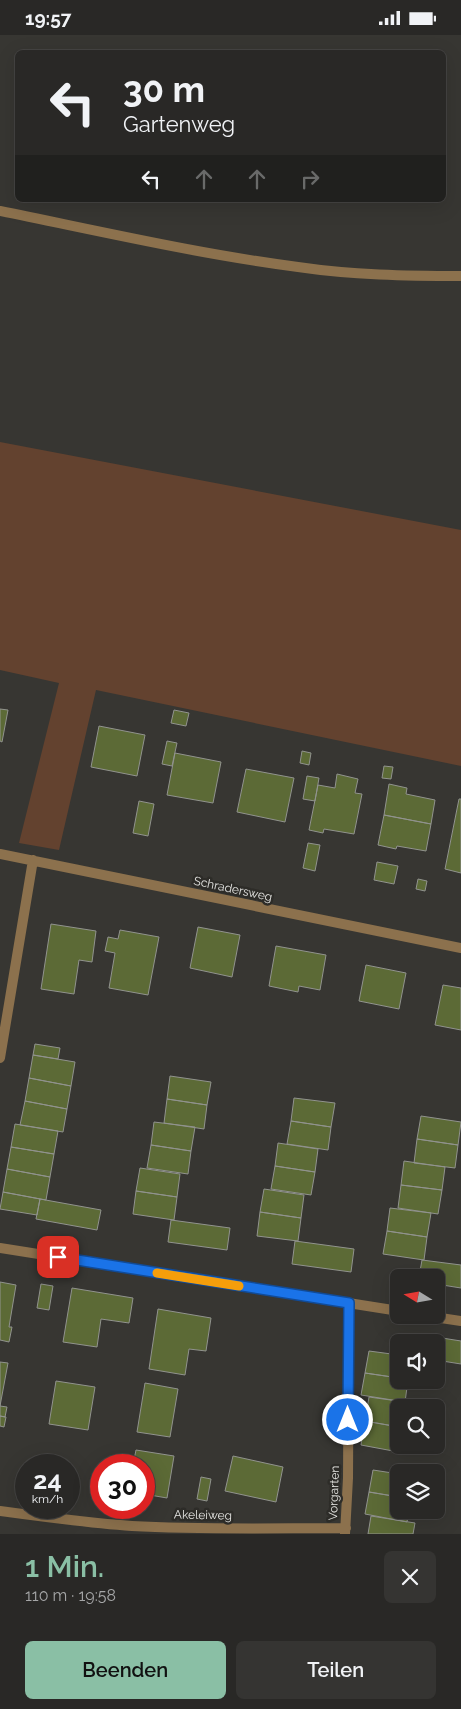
<!DOCTYPE html>
<html lang="de">
<head>
<meta charset="utf-8">
<style>
	:root { --surface:#292826; --page:#353432; --text:#f1f3f6; --muted:#a5a6a7; --line:#454443; --accent:#8abfa5 }
	body { margin:0; font-family:Raleway,sans-serif; background:var(--page); color:var(--text); height:100vh; display:flex; flex-direction:column; font-size:19px; white-space:nowrap }
	* { box-sizing:border-box; margin:0 }
	p { font-size:16px; color:var(--muted) }
	.icon { flex:none; width:28px; height:28px; fill:none; stroke:currentColor; stroke-width:2; stroke-linecap:round; stroke-linejoin:round }
	.map { position:relative; height:1499px; overflow:hidden }
	.side { display:flex; flex-direction:column; background:var(--surface); flex:1 }
	.side>* { flex:none }
	.guide { position:absolute; left:15px; top:15px; width:431px; height:152px; border-radius:8px; box-shadow:0 5px 20px #0002,0 0 0 1px var(--line); background:#292826; color:var(--text); overflow:hidden }
	.needle { width:32px; rotate:281deg }
	.fabs { position:absolute; left:390px; top:1234px; display:grid; gap:10px }
	.fabs a { display:grid; place-items:center; width:55px; height:55px; border-radius:8px; background:var(--surface); box-shadow:0 5px 20px #0002,0 0 0 1px var(--line); font-size:25px }
	.speed { position:absolute; left:15px; top:1419px; display:flex; gap:10px; font-size:25px; font-weight:700; text-align:center }
	.speed>* { display:grid; place-content:center; width:65px; height:65px; border-radius:50%; background:var(--surface); box-shadow:0 5px 20px #0002,0 0 0 1px var(--line); line-height:1 }
	.speed small { font-size:12px; font-weight:400 }
	.speed .limit { border:8px solid #d22; background:#fff; color:#111 }
	.pin { position:absolute; display:grid; place-items:center; width:42px; height:42px; color:#fff; margin:-21px; border-radius:10px; box-shadow:0 2px 8px #0006 }
	.me { position:absolute; width:55px; margin:-28px; rotate:0deg; stroke-linejoin:round; filter:drop-shadow(0 0 4px #0008) }
	.turn { display:flex; align-items:center; gap:18px; height:105px; padding:0 25px; font-size:22px }
	.turn .icon { width:65px; height:65px; stroke-width:2.5 }
	.turn b { display:block; font-size:35px; line-height:42px }
	.lanes { display:flex; align-items:center; height:48px; padding:0 25px; background:#0003; justify-content:center; gap:25px; direction:ltr }
	.lanes .off { opacity:.35 }
	.round { display:grid; place-items:center; flex:none; width:52px; height:52px; border-radius:8px; background:var(--page) }
	.summary { display:flex; align-items:center; justify-content:space-between; height:85px; padding:0 25px }
	h1 { font-size:30px; font-weight:600; line-height:38px; color:var(--accent) }
	.cta { display:flex; gap:10px; margin-top:auto; padding:10px 25px }
	.cta a { flex:1; height:58px; border-radius:8px; background:var(--accent); color:#111; font-size:20px; font-weight:600; line-height:58px; text-align:center }
	.cta a+a { background:var(--page); color:var(--text) }
	.status { display:flex; justify-content:space-between; align-items:center; height:35px; padding:0 25px; background:var(--surface); direction:ltr }
	.status svg { height:14px; fill:currentColor }
	.map>svg:first-child { display:block }
	.green { fill:#63422f }
	.building { fill:#5c6a36; stroke:#91938e }
	.lines { fill:none; stroke-linecap:round; stroke-linejoin:round }
	.minor { stroke:#8c714d; stroke-width:10 }
	.tertiary { stroke:#8c714d; stroke-width:10 }
	.route-casing { stroke:#114b97; stroke-width:12 }
	.route { stroke:#1a73e8; stroke-width:9 }
	.slow { stroke:#f59e0b; stroke-width:9 }
	.labels { text-anchor:middle; stroke-width:5; stroke-linejoin:round; paint-order:stroke }
	.street-label { font-size:12px; fill:#e6e6e3; stroke:#2d2c28 }
</style>
</head>
<body>
<div class="status"><b>19:57</b><svg viewBox="0 0 49 12"><path d="M0 12V9h3v3zM5 12V6h3v6zM10 12V3h3v9zM15 12V0h3v12zM26 1h20v11H26zM47 4h2v5h-2z"/></svg></div>
<div class="map">
<svg width="461" height="1499" viewBox="0 0 461 1499">
	<rect width="100%" height="100%" fill="#373632"/>
	<!-- green -->
	<path class="green" d="M 0,407 L 461,495 L 461,731 L 96,655 L 59,815 L 19,808 L 59,648 L 0,635 Z"/>
	<!-- building -->
	<path class="building" d="M 0,674 L 8,675 L 2,707 L 0,706 Z
		M 174,675 L 189,678 L 186,691 L 171,688 Z
		M 99,691 L 145,700 L 137,741 L 91,732 Z
		M 167,706 L 177,708 L 172,731 L 162,729 Z
		M 302,716 L 311,718 L 309,730 L 300,728 Z
		M 175,718 L 221,727 L 213,768 L 167,760 Z
		M 384,731 L 393,732 L 391,744 L 382,743 Z
		M 246,734 L 294,743 L 285,787 L 237,777 Z
		M 337,739 L 358,744 L 355,758 L 362,759 L 354,799 L 324,794 L 323,798 L 309,795 L 318,750 L 335,753 Z
		M 307,741 L 319,743 L 315,766 L 303,764 Z
		M 389,749 L 407,753 L 406,759 L 435,765 L 431,789 L 384,780 Z
		M 459,764 L 461,764 L 461,838 L 445,834 Z
		M 139,766 L 154,769 L 148,801 L 133,798 Z
		M 384,780 L 431,789 L 426,816 L 397,811 L 396,814 L 378,810 Z
		M 308,808 L 320,810 L 315,836 L 303,833 Z
		M 377,827 L 398,831 L 394,849 L 374,845 Z
		M 418,844 L 427,846 L 425,856 L 416,854 Z
		M 51,889 L 96,896 L 92,927 L 79,925 L 74,959 L 41,954 Z
		M 198,892 L 240,900 L 232,942 L 190,933 Z
		M 120,895 L 159,902 L 148,960 L 109,953 L 115,918 L 105,916 L 108,902 L 118,904 Z
		M 276,911 L 326,920 L 320,955 L 299,951 L 298,957 L 269,951 Z
		M 366,930 L 406,938 L 399,974 L 359,966 Z
		M 443,950 L 461,953 L 461,995 L 435,990 Z
		M 35,1009 L 60,1013 L 58,1024 L 33,1020 Z
		M 33,1020 L 75,1027 L 71,1051 L 29,1043 Z
		M 170,1041 L 211,1047 L 207,1070 L 167,1064 Z
		M 29,1043 L 71,1051 L 67,1074 L 25,1066 Z
		M 294,1063 L 335,1068 L 331,1092 L 291,1086 Z
		M 167,1064 L 207,1070 L 204,1094 L 164,1088 Z
		M 25,1066 L 67,1074 L 63,1097 L 20,1090 Z
		M 421,1081 L 461,1087 L 458,1110 L 417,1104 Z
		M 291,1086 L 331,1092 L 328,1115 L 287,1109 Z
		M 154,1087 L 195,1092 L 191,1116 L 151,1110 Z
		M 15,1089 L 58,1096 L 54,1119 L 11,1112 Z
		M 417,1104 L 458,1110 L 455,1133 L 414,1128 Z
		M 278,1108 L 318,1114 L 315,1137 L 275,1131 Z
		M 151,1110 L 191,1116 L 188,1139 L 147,1133 Z
		M 11,1112 L 54,1119 L 50,1142 L 7,1134 Z
		M 404,1126 L 445,1132 L 442,1155 L 401,1150 Z
		M 275,1131 L 315,1137 L 311,1160 L 271,1154 Z
		M 140,1133 L 180,1139 L 177,1162 L 136,1156 Z
		M 7,1134 L 50,1142 L 46,1165 L 3,1157 Z
		M 401,1150 L 442,1155 L 438,1179 L 398,1173 Z
		M 264,1154 L 304,1160 L 301,1183 L 260,1177 Z
		M 136,1156 L 177,1162 L 174,1185 L 133,1179 Z
		M 3,1157 L 40,1164 L 37,1180 L 0,1174 Z
		M 40,1164 L 101,1175 L 97,1195 L 36,1184 Z
		M 390,1173 L 431,1178 L 427,1202 L 387,1196 Z
		M 260,1177 L 301,1183 L 298,1206 L 257,1201 Z
		M 171,1185 L 230,1193 L 227,1215 L 168,1207 Z
		M 387,1196 L 427,1202 L 424,1225 L 383,1219 Z
		M 295,1206 L 354,1214 L 351,1237 L 292,1229 Z
		M 422,1225 L 461,1230 L 461,1253 L 436,1249 L 436,1242 L 419,1242 Z
		M 0,1247 L 16,1250 L 9,1292 L 12,1292 L 9,1307 L 0,1305 Z
		M 41,1249 L 53,1251 L 49,1275 L 37,1273 Z
		M 72,1253 L 133,1263 L 129,1288 L 101,1284 L 97,1312 L 63,1307 Z
		M 158,1274 L 211,1283 L 206,1316 L 189,1314 L 185,1340 L 149,1334 Z
		M 423,1300 L 461,1306 L 461,1329 L 436,1325 L 436,1308 L 422,1308 Z
		M 369,1316 L 399,1320 L 399,1343 L 365,1338 Z
		M 0,1327 L 8,1328 L 0,1371 Z
		M 365,1338 L 399,1343 L 399,1345 L 408,1345 L 405,1367 L 361,1360 Z
		M 56,1346 L 95,1352 L 88,1395 L 49,1389 Z
		M 145,1348 L 178,1354 L 170,1402 L 137,1397 Z
		M 369,1362 L 412,1368 L 411,1372 L 399,1372 L 399,1392 L 365,1386 Z
		M 0,1371 L 7,1372 L 5,1382 L 0,1381 Z
		M 0,1381 L 6,1382 L 4,1392 L 0,1391 Z
		M 365,1386 L 399,1392 L 399,1410 L 405,1410 L 404,1418 L 361,1410 Z
		M 136,1415 L 174,1421 L 167,1463 L 144,1459 L 144,1430 L 133,1430 Z
		M 233,1421 L 283,1432 L 276,1467 L 225,1456 Z
		M 373,1435 L 399,1439 L 399,1462 L 369,1457 Z
		M 201,1442 L 211,1444 L 207,1466 L 197,1464 Z
		M 369,1457 L 399,1462 L 399,1475 L 409,1475 L 407,1487 L 365,1479 Z
		M 371,1481 L 415,1488 L 413,1499 L 368,1499 Z"/>
	<g class="lines">
		<!-- minor -->
		<path class="minor" d="M 0,819 L 461,913
			M 0,1023 L 33,825
			M 0,1213 L 399,1276
			M 421,1280 L 461,1286
			M 0,1476 C 44,1482 88,1488 132,1491 C 203,1495 275,1493 346,1493
			M 345,1499 L 348,1443 L 349,1268"/>
		<!-- tertiary -->
		<path class="tertiary" d="M 0,176 C 99,196 198,219 298,232 C 352,240 407,241 461,241"/>
	</g>
	<g class="lines">
		<!-- route casing -->
		<g class="route-casing">
			<path id="route" d="M 58,1222 L 349,1268 L 348,1385"/>
		</g>
		<!-- route -->
		<use href="#route" class="route"/>
		<!-- slow -->
		<path class="slow" d="M 157,1238 L 239,1251"/>
	</g>
	<g class="labels">
		<!-- street labels -->
		<g class="street-label">
			<text transform="translate(233 854) rotate(12)" y="4">Schradersweg</text>
			<text transform="translate(334 1458) rotate(-88)" y="4">Vorgarten</text>
			<text transform="translate(203 1480) rotate(1)" y="4">Akeleiweg</text>
		</g>
	</g>
</svg>
<div class="fabs">
<a><svg class="needle" viewBox="-14 -14 28 28"><path d="M0-13l5 13h-10z" fill="#e53935"/><path d="M0 13l5-13h-10z" fill="#a5a6a7"/></svg></a>
<a><svg class="icon" aria-label="sound" viewBox="0 0 24 24"><path d="M4 9h4l5-4v14l-5-4H4zM17 9q2 3 0 6"/></svg></a>
<a><svg class="icon" aria-label="search" viewBox="0 0 24 24"><circle cx="10" cy="10" r="6"/><path d="M15 15l6 6"/></svg></a>
<a><svg class="icon" aria-label="layers" viewBox="0 0 24 24"><path d="M12 4l9 5-9 5-9-5zM3 14l9 5 9-5"/></svg></a>
</div>
<div class="speed"><div>24<small>km/h</small></div><div class="limit">30</div></div>
<div class="pin" style="left:58px;top:1222px;background:#d93025"><svg class="icon" aria-label="arrive" viewBox="0 0 24 24"><path d="M6 21V4h12l-3 4 3 4H6"/></svg></div>
<svg class="me" style="left:348px;top:1385px" viewBox="-20 -20 40 40"><circle r="17" fill="#1a73e8" stroke="#fff" stroke-width="3"/><path d="M0-11L8 9 0 5-8 9z" fill="#fff"/></svg>
<div class="guide">
<div class="turn"><svg class="icon" aria-label="left" viewBox="0 0 24 24"><path d="M17 20v-9H6M10 6l-5 5 5 5"/></svg><div><b>30 m</b>Gartenweg</div></div>
<div class="lanes"><svg class="icon" aria-label="left" viewBox="0 0 24 24"><path d="M17 20v-9H6M10 6l-5 5 5 5"/></svg><svg class="icon off" aria-label="ahead" viewBox="0 0 24 24"><path d="M12 20V5M6 11l6-6 6 6"/></svg><svg class="icon off" aria-label="ahead" viewBox="0 0 24 24"><path d="M12 20V5M6 11l6-6 6 6"/></svg><svg class="icon off" aria-label="right" viewBox="0 0 24 24"><path d="M7 20v-9h11M14 6l5 5-5 5"/></svg></div>
</div>
</div>
<section class="side">
<div class="summary"><div><h1>1 Min.</h1><p>110 m · 19:58</p></div><a class="round"><svg class="icon" aria-label="close" viewBox="0 0 24 24"><path d="M6 6l12 12M18 6L6 18"/></svg></a></div>
<div class="cta"><a>Beenden</a><a>Teilen</a></div>
</section>
</body>
</html>
